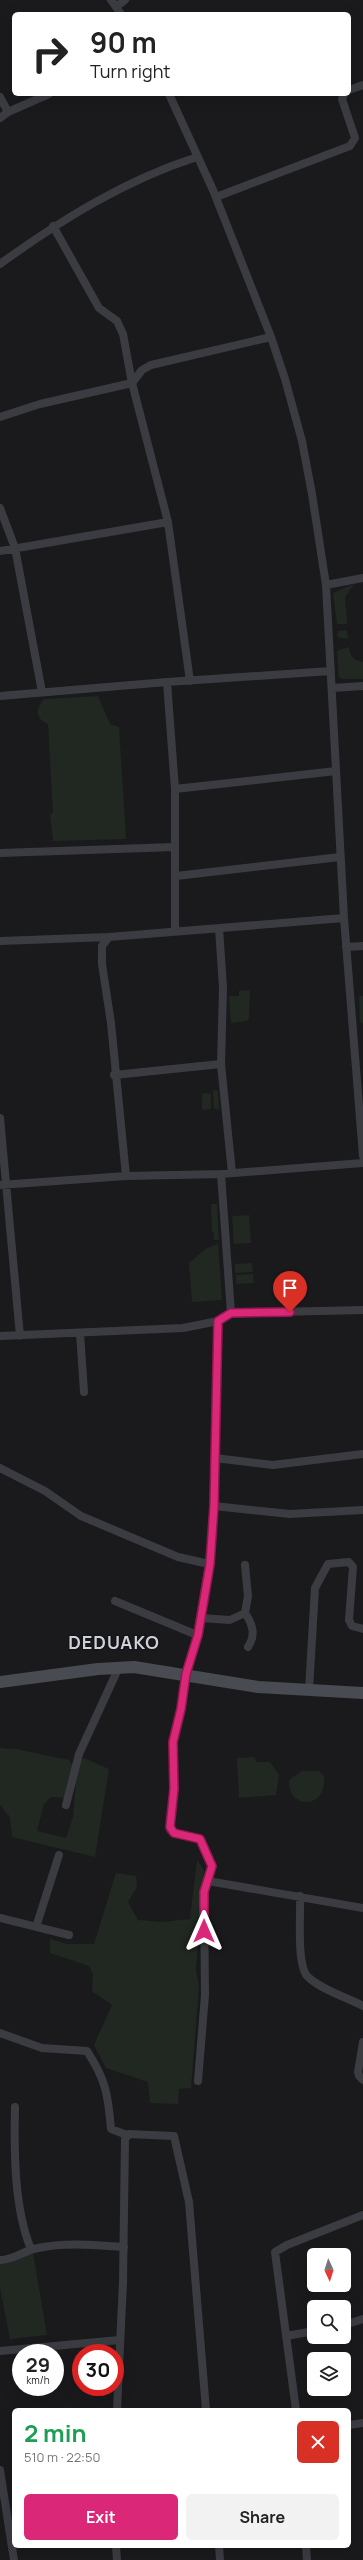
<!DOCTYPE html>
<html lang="en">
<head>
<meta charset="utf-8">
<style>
	:root { --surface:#fff; --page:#f2f2f2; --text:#222; --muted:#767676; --accent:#db2777 }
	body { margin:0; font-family:Manrope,sans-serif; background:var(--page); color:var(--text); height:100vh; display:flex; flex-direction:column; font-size:15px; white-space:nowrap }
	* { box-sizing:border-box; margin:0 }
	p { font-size:13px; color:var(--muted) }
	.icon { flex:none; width:22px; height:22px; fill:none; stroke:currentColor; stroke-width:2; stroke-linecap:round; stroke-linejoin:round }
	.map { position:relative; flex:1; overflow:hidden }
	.sheet { position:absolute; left:12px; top:2408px; width:339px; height:140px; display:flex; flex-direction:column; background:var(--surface); border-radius:6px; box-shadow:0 4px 16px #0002 }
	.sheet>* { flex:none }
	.guide { position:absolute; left:12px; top:12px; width:339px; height:84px; border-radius:6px; box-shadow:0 4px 16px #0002; background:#fff; color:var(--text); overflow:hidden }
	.needle { width:26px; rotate:176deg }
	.controls { position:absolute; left:307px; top:2248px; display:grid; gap:8px }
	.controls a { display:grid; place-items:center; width:44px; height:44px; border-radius:6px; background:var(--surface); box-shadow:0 4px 16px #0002; font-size:20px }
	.speed { position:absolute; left:12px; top:2344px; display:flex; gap:8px; font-size:20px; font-weight:700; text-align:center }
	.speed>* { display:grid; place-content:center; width:52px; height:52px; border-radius:50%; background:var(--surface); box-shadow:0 4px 16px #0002; line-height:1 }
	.speed small { font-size:10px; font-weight:400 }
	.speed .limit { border:6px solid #d22; background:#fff; color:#111 }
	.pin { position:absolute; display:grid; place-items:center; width:34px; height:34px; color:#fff; margin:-41px -17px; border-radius:50% 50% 50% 0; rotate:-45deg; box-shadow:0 0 4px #0007 }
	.pin .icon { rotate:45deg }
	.me { position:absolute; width:44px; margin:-22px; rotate:0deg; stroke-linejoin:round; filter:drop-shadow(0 0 3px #0008) }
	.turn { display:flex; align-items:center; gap:14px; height:84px; padding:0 12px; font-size:18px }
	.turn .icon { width:52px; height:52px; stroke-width:2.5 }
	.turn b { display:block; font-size:28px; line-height:34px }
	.round { display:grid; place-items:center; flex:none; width:42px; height:42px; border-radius:6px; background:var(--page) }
	.summary { display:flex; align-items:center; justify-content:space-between; height:68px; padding:0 12px }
	h1 { font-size:24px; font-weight:700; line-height:30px; color:#1e9e55 }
	.cta { display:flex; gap:8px; margin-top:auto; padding:8px 12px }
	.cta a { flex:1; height:46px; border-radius:6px; background:var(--accent); color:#fff; font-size:16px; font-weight:700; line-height:46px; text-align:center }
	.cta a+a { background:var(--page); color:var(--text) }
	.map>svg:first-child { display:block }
	.green { fill:#202821 }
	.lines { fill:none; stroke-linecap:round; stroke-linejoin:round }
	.street { stroke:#3b3c42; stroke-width:8 }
	.secondary { stroke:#494b52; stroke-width:12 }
	.route-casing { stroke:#8e194d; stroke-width:10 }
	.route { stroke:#db2777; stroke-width:7 }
	.labels { text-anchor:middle; stroke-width:3; stroke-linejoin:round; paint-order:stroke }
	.district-label { font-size:18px; font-weight:bold; letter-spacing:1px; fill:#ced1d8; stroke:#151518 }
</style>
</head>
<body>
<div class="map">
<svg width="363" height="2560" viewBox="0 0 363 2560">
	<rect width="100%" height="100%" fill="#1a1a1d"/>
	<!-- green -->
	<path class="green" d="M 354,584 L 345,597 L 347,624 L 337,624 L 333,593 Z
		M 347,630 L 348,639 L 337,637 L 338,631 Z
		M 349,647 C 350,656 354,661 363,662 L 363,679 L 342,679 L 339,677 L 337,651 Z
		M 98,696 L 110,724 L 119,727 L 126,839 L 53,841 L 50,814 L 53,813 L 48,724 C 35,718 35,710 44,699 Z
		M 250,990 L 249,1018 L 247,1021 L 231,1023 L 229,996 L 239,996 L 239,991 Z
		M 359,996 L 363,996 L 363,1024 L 360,1022 Z
		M 213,1090 L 218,1091 L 219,1110 L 214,1108 Z
		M 207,1093 L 211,1094 L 211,1109 L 202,1110 L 202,1094 Z
		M 211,1204 L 217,1204 L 219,1240 L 214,1240 L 214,1232 L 212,1232 Z
		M 249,1215 L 251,1243 L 234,1244 L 232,1216 Z
		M 218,1244 L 222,1300 L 192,1302 L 189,1263 L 207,1248 Z
		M 252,1263 L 253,1272 L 235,1273 L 235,1264 Z
		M 253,1274 L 254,1283 L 236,1284 L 236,1275 Z
		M 0,1748 L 16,1749 L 69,1760 L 74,1768 L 66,1798 L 51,1797 L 44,1804 L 37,1831 L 66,1838 L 73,1817 L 78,1762 L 84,1758 L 109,1769 L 95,1857 L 12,1837 L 10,1817 L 0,1805 Z
		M 255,1757 L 256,1762 L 270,1762 L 279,1775 L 276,1795 L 239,1798 L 237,1758 Z
		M 302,1771 L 319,1771 L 324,1776 C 327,1812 286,1808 289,1780 Z
		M 197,1860 L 204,1870 L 196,1970 L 199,1987 L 191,2088 L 179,2089 L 178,2104 L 150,2103 L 148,2082 L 106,2068 L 94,2045 L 112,2005 L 92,1991 L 93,1974 L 89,1966 L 50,1953 L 50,1939 L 67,1944 L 94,1944 L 116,1873 L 136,1876 L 137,1887 L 128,1902 L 138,1920 L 162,1922 L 190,1919 Z
		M 33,2253 L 47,2335 L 10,2339 L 0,2288 L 0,2262 Z"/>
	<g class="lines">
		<!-- street -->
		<path class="street" d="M 111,0 L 121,14
			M 116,7 L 125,0
			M 349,90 L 363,85
			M 169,94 L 213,190 L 271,337 L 285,379 L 302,441 L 312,494 L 326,585 L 344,918 L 363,1156
			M 0,97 L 8,112
			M 0,118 L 8,112 L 49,94
			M 216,197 L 350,146 L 355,138 L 342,99 L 344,94
			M 53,226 L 99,308 L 117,321 L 123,334 L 132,383 L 168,522 L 190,681
			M 0,264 C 61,220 125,180 197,157
			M 0,417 L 40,404 L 132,383 L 142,370 L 151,365 L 271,337
			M 0,508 L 15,548 L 42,692
			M 0,551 L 168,522
			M 326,585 L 363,578
			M 167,682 L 175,789 L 175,930
			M 332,688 L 363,686
			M 0,696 L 167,682 L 331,671
			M 175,789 L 336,771
			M 0,853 L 175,847
			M 176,876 L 340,857
			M 219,928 L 223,988 L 221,1064 L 232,1173
			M 109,937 L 102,946 L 102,964 L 111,1023 L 126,1176
			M 0,941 L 109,937 L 344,918
			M 346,947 L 363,946
			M 114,1075 L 221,1064
			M 0,1118 L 20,1336
			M 221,1174 L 231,1313
			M 0,1185 L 126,1176 L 221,1174 L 363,1163
			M 80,1333 L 84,1392
			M 0,1336 L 183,1328 L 218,1321 L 231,1313 L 363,1310
			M 215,1458 L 273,1465 L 363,1454
			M 0,1468 L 45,1491 L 81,1516 L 178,1557 L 209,1564
			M 214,1506 L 290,1514 L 363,1510
			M 115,1601 L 197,1635
			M 245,1613 C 253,1625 256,1635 248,1647
			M 201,1618 L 230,1620 L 245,1613 L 248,1596 L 245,1565
			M 309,1690 L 315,1588 L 328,1564 L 349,1562 L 353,1567 L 349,1620 L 352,1626 L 363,1629
			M 66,1805 L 79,1754 L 119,1667
			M 208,1881 L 363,1908
			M 300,1896 C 301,1913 296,1966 308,1977 C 322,1990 346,1997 363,2006
			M 0,1918 L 69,1935
			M 36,1927 L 59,1855
			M 0,2033 L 42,2048 L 87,2051 C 106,2080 108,2095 111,2129 L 127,2135
			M 363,2042 L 358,2072 L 359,2076 L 363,2080
			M 198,2081 L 205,1995 L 204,1891 L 212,1866 L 200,1839 L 174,1833 L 170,1830 L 174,1789 L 173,1742 L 181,1709 L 186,1674 L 197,1635 L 209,1564 L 214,1506 L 218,1321
			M 15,2107 C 14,2150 14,2209 31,2249
			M 0,2260 C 15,2260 24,2250 38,2248 C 66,2242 96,2245 124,2247
			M 344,2325 L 363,2319
			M 286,2336 L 314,2331
			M 0,2351 L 119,2340
			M 117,2410 L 123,2282 L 125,2139 L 129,2134 L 174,2136 L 189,2202 L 206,2410
			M 296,2410 L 275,2252 L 287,2245 L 363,2215
			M 349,2425 L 363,2423
			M 0,2470 L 14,2560
			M 116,2546 L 117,2560
			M 219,2546 L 220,2560
			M 306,2546 L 307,2560"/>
		<!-- secondary -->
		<path class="secondary" d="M 0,1682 L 98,1669 L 134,1667 L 258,1687 L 363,1693"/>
	</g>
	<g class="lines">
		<!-- route casing -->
		<g class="route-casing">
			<path id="route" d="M 204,1931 L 204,1892 L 212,1866 L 200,1839 L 174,1833 L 170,1827 L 174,1789 L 173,1742 L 181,1709 L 186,1674 L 198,1635 L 210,1564 L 214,1506 L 218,1321 L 231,1313 L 290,1312"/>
		</g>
		<!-- route -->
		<use href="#route" class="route"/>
	</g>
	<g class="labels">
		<!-- district labels -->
		<g class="district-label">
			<text x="114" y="1649">DEDUAKO</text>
		</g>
	</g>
</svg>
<div class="controls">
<a><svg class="needle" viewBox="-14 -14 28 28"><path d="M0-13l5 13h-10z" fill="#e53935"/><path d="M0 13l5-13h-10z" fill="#767676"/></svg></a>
<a><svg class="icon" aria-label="search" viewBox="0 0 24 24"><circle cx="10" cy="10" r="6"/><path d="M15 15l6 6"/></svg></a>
<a><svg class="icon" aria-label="layers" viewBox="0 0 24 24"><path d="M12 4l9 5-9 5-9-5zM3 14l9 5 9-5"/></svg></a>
</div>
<div class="speed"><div>29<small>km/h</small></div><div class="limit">30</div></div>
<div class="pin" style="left:290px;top:1312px;background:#d93025"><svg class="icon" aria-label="arrive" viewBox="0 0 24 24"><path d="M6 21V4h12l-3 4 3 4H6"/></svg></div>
<svg class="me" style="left:204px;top:1931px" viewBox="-20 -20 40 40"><path d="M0-17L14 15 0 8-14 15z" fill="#db2777" stroke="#fff" stroke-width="4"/></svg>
<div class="guide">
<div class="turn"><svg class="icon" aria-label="right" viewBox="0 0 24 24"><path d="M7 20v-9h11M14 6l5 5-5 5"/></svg><div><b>90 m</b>Turn right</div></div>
</div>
<section class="sheet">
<div class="summary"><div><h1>2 min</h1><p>510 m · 22:50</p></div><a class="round" style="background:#d93025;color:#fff"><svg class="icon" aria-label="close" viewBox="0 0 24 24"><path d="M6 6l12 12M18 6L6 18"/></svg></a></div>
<div class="cta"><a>Exit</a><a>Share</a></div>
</section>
</div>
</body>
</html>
